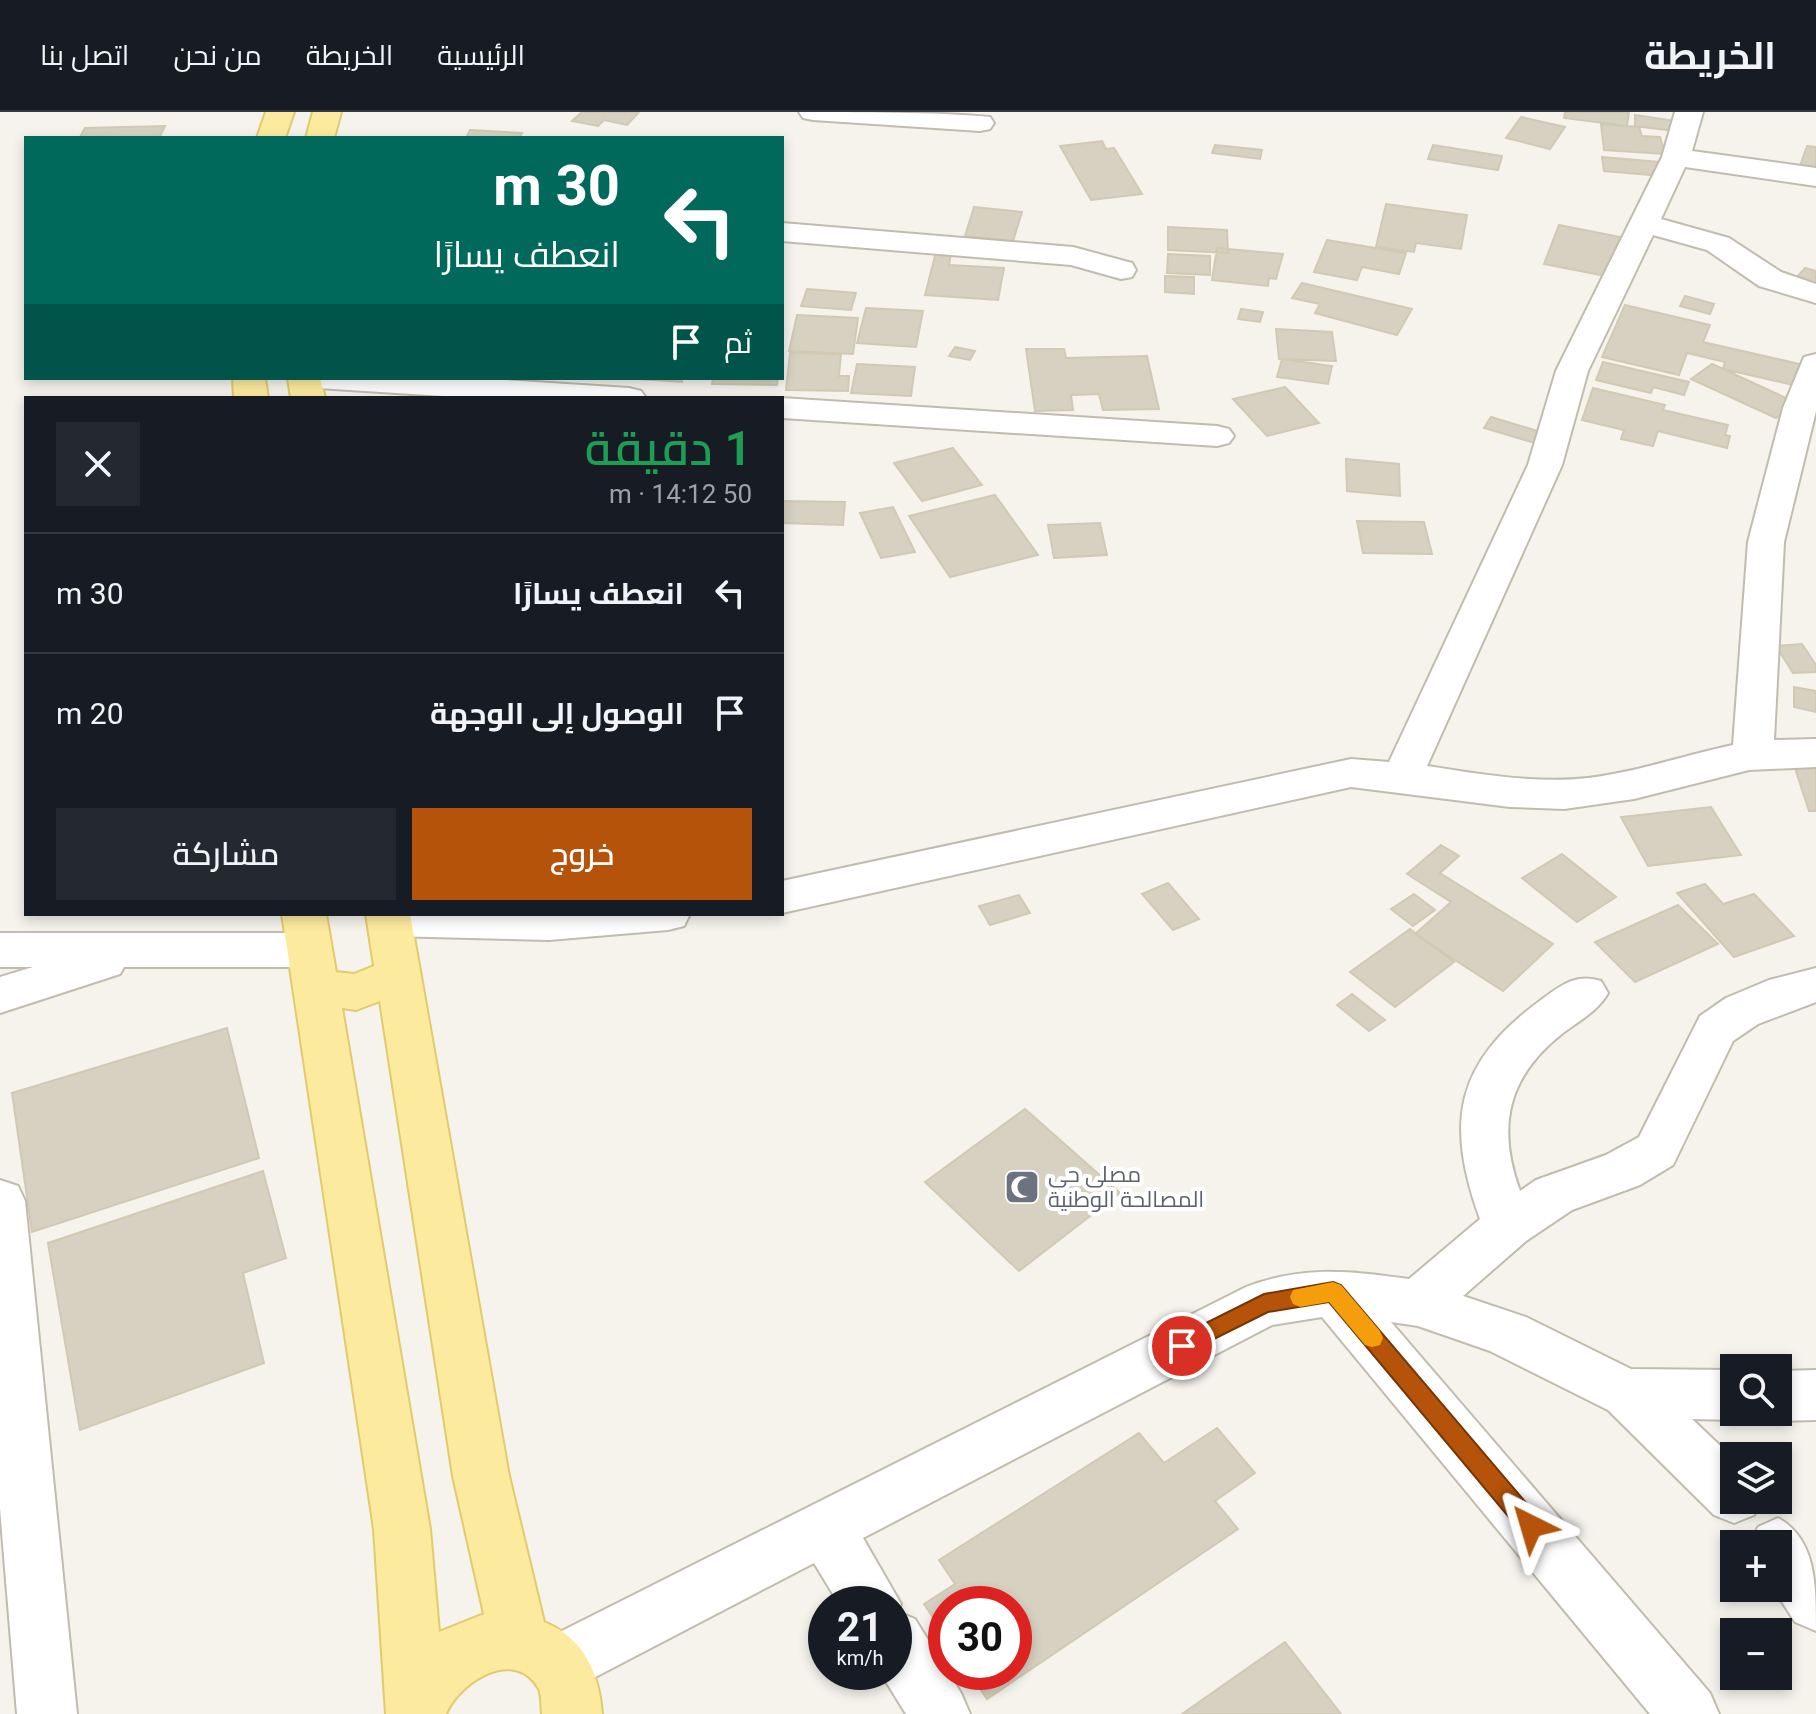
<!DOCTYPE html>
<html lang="ar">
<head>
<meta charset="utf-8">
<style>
	:root { --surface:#171b24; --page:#242831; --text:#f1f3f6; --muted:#9ea1a6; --line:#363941; --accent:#b45309 }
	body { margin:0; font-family:Roboto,Cairo,sans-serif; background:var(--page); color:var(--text); direction:rtl; height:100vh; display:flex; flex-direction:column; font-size:30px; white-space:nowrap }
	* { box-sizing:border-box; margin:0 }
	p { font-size:26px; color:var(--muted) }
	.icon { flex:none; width:44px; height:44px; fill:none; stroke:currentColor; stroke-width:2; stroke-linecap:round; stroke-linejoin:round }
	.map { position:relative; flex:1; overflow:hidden; direction:ltr }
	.side { position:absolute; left:24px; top:284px; width:760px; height:520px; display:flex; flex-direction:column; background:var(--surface); border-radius:0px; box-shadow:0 4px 12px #0003; direction:rtl }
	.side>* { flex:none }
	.banner { position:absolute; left:24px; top:24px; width:760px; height:244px; border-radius:0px; box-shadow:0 4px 12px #0003; direction:rtl; background:#00695c; color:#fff; overflow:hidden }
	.tools { position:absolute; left:1720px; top:1242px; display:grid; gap:16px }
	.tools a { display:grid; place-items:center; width:72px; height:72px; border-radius:0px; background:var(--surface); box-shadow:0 4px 12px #0003; font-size:40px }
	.speed { position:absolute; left:808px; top:1474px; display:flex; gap:16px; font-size:40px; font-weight:700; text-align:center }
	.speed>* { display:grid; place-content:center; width:104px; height:104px; border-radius:50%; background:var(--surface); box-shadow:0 4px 12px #0003; line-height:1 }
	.speed small { font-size:20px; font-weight:400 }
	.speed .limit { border:12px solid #d22; background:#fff; color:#111 }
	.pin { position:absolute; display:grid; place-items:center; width:68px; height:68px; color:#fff; margin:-34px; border:4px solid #fff; border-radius:50%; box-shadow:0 2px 8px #0007 }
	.me { position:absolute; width:88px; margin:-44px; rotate:320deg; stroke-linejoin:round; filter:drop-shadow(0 0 6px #0008) }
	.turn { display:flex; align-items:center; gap:28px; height:168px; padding:0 32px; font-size:36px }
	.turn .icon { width:104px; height:104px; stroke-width:2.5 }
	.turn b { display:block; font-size:56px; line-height:68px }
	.then { display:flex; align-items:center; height:76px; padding:0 32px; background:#0003; gap:16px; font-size:30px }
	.round { display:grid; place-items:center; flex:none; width:84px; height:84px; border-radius:0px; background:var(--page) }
	.head { display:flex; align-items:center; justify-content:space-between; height:136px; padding:0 32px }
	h1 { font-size:48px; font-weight:600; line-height:60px; color:#1e9e55 }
	.button { display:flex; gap:16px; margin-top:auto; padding:16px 32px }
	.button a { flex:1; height:92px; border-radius:0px; background:var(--accent); color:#fff; font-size:32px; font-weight:600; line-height:92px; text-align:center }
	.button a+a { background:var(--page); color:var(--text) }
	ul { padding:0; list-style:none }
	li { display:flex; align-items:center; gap:24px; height:120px; padding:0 32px; border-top:2px solid var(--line) }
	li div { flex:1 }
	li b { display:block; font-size:30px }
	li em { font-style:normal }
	header { display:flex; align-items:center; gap:48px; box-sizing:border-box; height:112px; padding:0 40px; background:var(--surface); border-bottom:2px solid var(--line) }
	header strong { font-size:38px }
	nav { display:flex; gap:44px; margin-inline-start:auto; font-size:28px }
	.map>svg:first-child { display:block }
	.building { fill:#d7d1c1; stroke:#d2c9b4; stroke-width:2 }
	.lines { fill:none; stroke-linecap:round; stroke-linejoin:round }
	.minor-casing { stroke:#c1bcae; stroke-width:4 }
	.major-casing { stroke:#e2cb6d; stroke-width:4 }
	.minor { fill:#fff; fill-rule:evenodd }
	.major { fill:#fceb9e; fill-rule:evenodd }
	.route { fill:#b45309; stroke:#753606; stroke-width:2 }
	.slow { fill:#f59e0b }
	.labels { text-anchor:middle; stroke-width:8; stroke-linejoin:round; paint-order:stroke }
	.worship-label { font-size:22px; fill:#5b616d; stroke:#fff; text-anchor:start }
</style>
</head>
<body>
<header>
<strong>الخريطة</strong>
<nav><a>الرئيسية</a><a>الخريطة</a><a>من نحن</a><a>اتصل بنا</a></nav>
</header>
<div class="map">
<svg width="1816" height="1602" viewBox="0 0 1816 1602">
	<rect width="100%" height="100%" fill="#f5f3ec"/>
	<!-- building -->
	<path class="building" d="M 582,0 L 639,0 L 627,13 L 604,8 L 598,14 L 572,9 Z
		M 1565,0 L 1629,0 L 1627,14 L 1564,6 Z
		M 1635,3 L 1676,9 L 1676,19 L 1635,14 Z
		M 1521,5 L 1565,15 L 1550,37 L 1506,26 Z
		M 1601,12 L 1639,15 L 1642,24 L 1660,25 L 1665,42 L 1604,38 Z
		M 165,14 L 159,26 L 56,26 L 80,25 L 85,16 Z
		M 470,18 L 522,21 L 519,26 L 466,26 Z
		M 1102,29 L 1106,37 L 1114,36 L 1142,82 L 1091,88 L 1060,34 Z
		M 1215,33 L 1262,38 L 1260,47 L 1212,41 Z
		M 1433,33 L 1502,44 L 1498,58 L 1428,47 Z
		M 1807,34 L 1816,35 L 1816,57 L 1800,54 Z
		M 1602,45 L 1659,50 L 1661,64 L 1604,59 Z
		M 1386,92 L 1467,103 L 1461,137 L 1416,131 L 1414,140 L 1376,135 Z
		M 974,95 L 1022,100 L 1013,129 L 965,124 Z
		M 1559,113 L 1625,126 L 1611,165 L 1544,152 Z
		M 1168,115 L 1227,118 L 1228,141 L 1168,138 Z
		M 1327,128 L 1406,141 L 1399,162 L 1362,155 L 1357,168 L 1314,160 Z
		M 1217,136 L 1283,142 L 1276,167 L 1269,166 L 1268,174 L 1212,168 Z
		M 936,140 L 951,141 L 949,153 L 1004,156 L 998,188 L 925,183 Z
		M 1168,142 L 1210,144 L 1210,163 L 1167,161 Z
		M 1805,156 L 1816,159 L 1816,179 L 1792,170 Z
		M 1165,164 L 1194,165 L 1194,182 L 1165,180 Z
		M 1302,171 L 1412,197 L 1397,223 L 1315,201 L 1320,192 L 1292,186 Z
		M 807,177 L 856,181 L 851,198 L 801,194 Z
		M 1685,184 L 1714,192 L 1710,202 L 1680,194 Z
		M 1625,193 L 1710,213 L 1703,230 L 1808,254 L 1802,275 L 1723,257 L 1725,250 L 1687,241 L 1679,263 L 1602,245 Z
		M 866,196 L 923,199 L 916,235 L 857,231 Z
		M 1241,197 L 1263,200 L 1260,210 L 1238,207 Z
		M 797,203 L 858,206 L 853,242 L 789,239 Z
		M 1276,217 L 1332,220 L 1336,249 L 1279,247 Z
		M 955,235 L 975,239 L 970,248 L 949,244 Z
		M 1026,237 L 1064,237 L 1066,246 L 1147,244 L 1159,297 L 1103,298 L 1099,282 L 1071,283 L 1073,298 L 1035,299 Z
		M 790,241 L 841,242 L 839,264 L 849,264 L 848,279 L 786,278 Z
		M 1282,247 L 1332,254 L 1328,272 L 1277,265 Z
		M 1603,250 L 1689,270 L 1684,283 L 1653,275 L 1651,281 L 1596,268 Z
		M 857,252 L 915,255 L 911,284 L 851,281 Z
		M 1712,252 L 1797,291 L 1776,306 L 1691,267 Z
		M 624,266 L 682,266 L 682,270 Z
		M 713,266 L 778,266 L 777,273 L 712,272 Z
		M 1285,275 L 1319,311 L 1267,324 L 1233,287 Z
		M 1593,276 L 1665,293 L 1663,298 L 1728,313 L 1725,323 L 1730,324 L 1727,336 L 1658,319 L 1653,334 L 1621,327 L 1624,318 L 1582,308 Z
		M 1491,305 L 1541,320 L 1535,331 L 1484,316 Z
		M 953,336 L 982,373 L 922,389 L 894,351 Z
		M 1346,347 L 1399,352 L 1400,384 L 1347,379 Z
		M 995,383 L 1038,443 L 950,465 L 909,404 Z
		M 782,389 L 845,390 L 843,413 L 782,411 Z
		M 893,395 L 915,440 L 881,446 L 860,401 Z
		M 1357,409 L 1424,410 L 1432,442 L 1363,441 Z
		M 1100,411 L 1107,443 L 1054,446 L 1048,413 Z
		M 1802,532 L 1816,553 L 1816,560 L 1793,561 L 1776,534 Z
		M 1794,575 L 1816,579 L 1816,600 L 1794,595 Z
		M 1794,653 L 1816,654 L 1816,699 L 1809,699 Z
		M 1711,695 L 1741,743 L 1648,754 L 1621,705 Z
		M 1441,733 L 1459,744 L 1440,761 L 1553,832 L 1503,879 L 1415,822 L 1451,790 L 1407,762 Z
		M 1562,742 L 1616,785 L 1577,810 L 1522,766 Z
		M 1168,771 L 1199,807 L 1173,818 L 1142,782 Z
		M 1705,772 L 1723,792 L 1754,782 L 1794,824 L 1734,845 L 1677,781 Z
		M 1414,782 L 1435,798 L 1413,814 L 1391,797 Z
		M 1019,783 L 1030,801 L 990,813 L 979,794 Z
		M 1678,793 L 1718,832 L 1635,870 L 1595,830 Z
		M 1410,817 L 1454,850 L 1395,895 L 1350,860 Z
		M 1352,882 L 1385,908 L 1369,919 L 1337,893 Z
		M 227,916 L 259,1046 L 32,1120 L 12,981 Z
		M 1025,997 L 1120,1081 L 1019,1159 L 925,1070 Z
		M 263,1059 L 286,1146 L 243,1161 L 264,1251 L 80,1318 L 48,1131 Z
		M 1217,1316 L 1255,1361 L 1215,1389 L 1238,1417 L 987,1587 L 969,1560 L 1014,1560 L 1014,1492 L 946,1492 L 946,1525 L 924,1492 L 955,1472 L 939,1448 L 1139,1321 L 1164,1351 Z
		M 1285,1530 L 1341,1602 L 1182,1602 Z"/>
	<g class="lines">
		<!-- minor casing -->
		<g class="minor-casing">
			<path id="minor" d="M 799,0 C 856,0 936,0 990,5 L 994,11 L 990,17 L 980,19 L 813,8 L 803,6 Z
				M 1675,0 L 1703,0 L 1692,39 L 1816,56 L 1816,74 L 1685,55 L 1661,107 L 1729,126 L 1781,160 L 1816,172 L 1816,191 L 1759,174 L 1707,138 L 1653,123 L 1588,259 L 1562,353 L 1427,654 C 1481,662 1534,672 1588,666 C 1638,660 1685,643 1733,633 L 1748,430 L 1783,296 L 1804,245 L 1816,242 L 1816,299 L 1784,430 L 1774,628 L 1816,627 L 1816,655 L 1749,658 L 1634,687 L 1564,697 L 1510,695 L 1351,675 L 782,801 L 782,769 L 1351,647 L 1389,650 L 1528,353 L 1556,259 L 1662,45 Z
				M 782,111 L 1073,135 L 1132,151 L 1136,158 L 1132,165 L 1121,167 L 1071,153 L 782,129 Z
				M 302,266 L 473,266 L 629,276 L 641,279 L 646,286 L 474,286 L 318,276 L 306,273 Z
				M 782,286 L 1217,314 L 1229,317 L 1234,324 L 1229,331 L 1217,334 L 782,306 Z
				M 370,802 L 690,802 L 684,814 L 668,818 L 549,828 L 389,824 L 373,820 L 367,808 Z
				M 0,821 L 309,821 L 325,826 L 331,838 L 325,850 L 309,855 L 124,855 L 120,862 L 0,901 L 0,865 L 33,855 L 0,855 Z
				M 1816,856 L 1816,890 L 1758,912 L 1733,929 L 1673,1053 L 1640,1073 L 1572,1098 L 1526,1129 L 1463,1184 L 1526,1205 L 1631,1257 L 1734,1258 L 1734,1300 L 1753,1300 L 1734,1308 L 1692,1307 L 1734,1347 L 1734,1388 L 1760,1388 L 1754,1403 L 1734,1411 L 1714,1403 L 1608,1298 L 1490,1239 L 1418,1214 L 1391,1210 L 1710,1581 L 1719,1602 L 1650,1602 L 1322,1205 L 1272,1213 L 863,1426 L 901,1492 L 898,1500 L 915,1507 L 961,1581 L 970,1602 L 906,1602 L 880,1560 L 894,1560 L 894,1492 L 839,1492 L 814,1451 L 580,1573 L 559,1582 L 538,1573 L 529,1552 L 538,1531 L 1246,1175 C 1305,1153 1349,1159 1409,1167 L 1480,1107 C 1445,1010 1455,951 1541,888 C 1561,873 1576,861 1601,869 L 1608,881 C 1598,899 1579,909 1563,921 C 1508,964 1496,1014 1520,1079 L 1536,1068 L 1606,1043 L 1639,1025 L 1700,904 L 1726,886 L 1769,868 Z
				M 0,1068 L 18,1074 L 25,1089 L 77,1602 L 17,1602 L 0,1396 Z
				M 1816,1258 L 1816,1308 L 1778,1309 L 1759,1301 L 1778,1300 L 1778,1259 Z
				M 1778,1406 C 1816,1427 1816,1472 1816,1519 L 1795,1510 L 1773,1476 L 1778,1476 L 1778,1432 L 1750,1432 L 1758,1415 Z"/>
		</g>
		<!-- major casing -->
		<g class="major-casing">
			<path id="major" d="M 266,0 L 294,0 L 285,26 L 257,26 Z
				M 313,0 L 341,0 L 334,26 L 306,26 Z
				M 233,266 L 265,266 L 268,286 L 234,286 Z
				M 288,266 L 320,266 L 325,286 L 291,286 Z
				M 282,802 L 326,802 L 336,860 L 354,862 L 374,854 L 366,802 L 410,802 L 509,1364 L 544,1510 C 584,1526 599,1561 602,1602 L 542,1602 C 541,1595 542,1584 539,1577 C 515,1534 459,1570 446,1602 L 386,1602 L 374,1417 ZM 380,889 L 453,1364 L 484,1502 L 439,1520 L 430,1417 L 342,896 L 356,898 Z"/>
		</g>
		<!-- minor -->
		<use href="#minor" class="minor"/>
		<!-- major -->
		<use href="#major" class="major"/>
	</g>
	<!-- route -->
	<path class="route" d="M 1333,1170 L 1341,1173 L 1539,1406 L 1543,1414 L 1539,1422 L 1531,1425 L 1523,1422 L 1329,1190 L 1268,1200 L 1182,1243 L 1174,1241 L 1171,1234 L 1174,1227 L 1264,1182 Z"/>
	<!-- slow -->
	<path class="slow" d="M 1333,1170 L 1341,1173 L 1380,1219 L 1383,1226 L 1380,1233 L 1372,1235 L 1365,1233 L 1329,1190 L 1300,1195 L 1293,1192 L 1290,1185 L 1293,1178 Z"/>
	<!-- icons -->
	<defs>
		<g id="mosque-square" transform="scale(1.8)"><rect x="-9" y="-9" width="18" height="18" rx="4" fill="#6b7280" stroke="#fff"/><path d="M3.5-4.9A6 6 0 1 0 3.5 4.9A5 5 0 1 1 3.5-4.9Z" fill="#fff"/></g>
	</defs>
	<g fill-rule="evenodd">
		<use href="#mosque-square" x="1022" y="1075"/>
	</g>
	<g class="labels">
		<!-- worship labels -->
		<g class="worship-label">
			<text x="1048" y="1070">مصلى حي<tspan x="1048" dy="25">المصالحة الوطنية</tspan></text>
		</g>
	</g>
</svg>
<div class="tools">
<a><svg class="icon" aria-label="search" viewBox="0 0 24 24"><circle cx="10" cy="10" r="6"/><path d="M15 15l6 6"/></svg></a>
<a><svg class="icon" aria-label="layers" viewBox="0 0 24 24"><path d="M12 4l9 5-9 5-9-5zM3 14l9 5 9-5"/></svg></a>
<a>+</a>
<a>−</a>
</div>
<div class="speed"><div>21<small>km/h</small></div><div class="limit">30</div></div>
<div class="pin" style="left:1182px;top:1234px;background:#d93025"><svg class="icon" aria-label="arrive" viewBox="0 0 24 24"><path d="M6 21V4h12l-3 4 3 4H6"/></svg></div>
<svg class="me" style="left:1531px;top:1414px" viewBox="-20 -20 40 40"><path d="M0-17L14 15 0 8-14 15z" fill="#b45309" stroke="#fff" stroke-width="4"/></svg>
<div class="banner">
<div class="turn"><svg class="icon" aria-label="left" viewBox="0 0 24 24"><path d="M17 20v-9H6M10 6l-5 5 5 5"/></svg><div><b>30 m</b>انعطف يسارًا</div></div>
<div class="then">ثم<svg class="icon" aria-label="arrive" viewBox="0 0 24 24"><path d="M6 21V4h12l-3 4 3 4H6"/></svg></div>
</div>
<section class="side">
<div class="head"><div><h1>1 دقيقة</h1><p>50 m · 14:12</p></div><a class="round"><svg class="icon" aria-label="close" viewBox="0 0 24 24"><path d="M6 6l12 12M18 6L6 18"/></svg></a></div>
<ul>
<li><svg class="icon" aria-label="left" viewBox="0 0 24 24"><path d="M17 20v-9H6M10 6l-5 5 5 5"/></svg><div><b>انعطف يسارًا</b></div><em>30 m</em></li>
<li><svg class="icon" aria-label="arrive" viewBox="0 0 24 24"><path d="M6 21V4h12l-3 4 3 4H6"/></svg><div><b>الوصول إلى الوجهة</b></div><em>20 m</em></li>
</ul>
<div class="button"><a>خروج</a><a>مشاركة</a></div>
</section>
</div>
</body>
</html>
